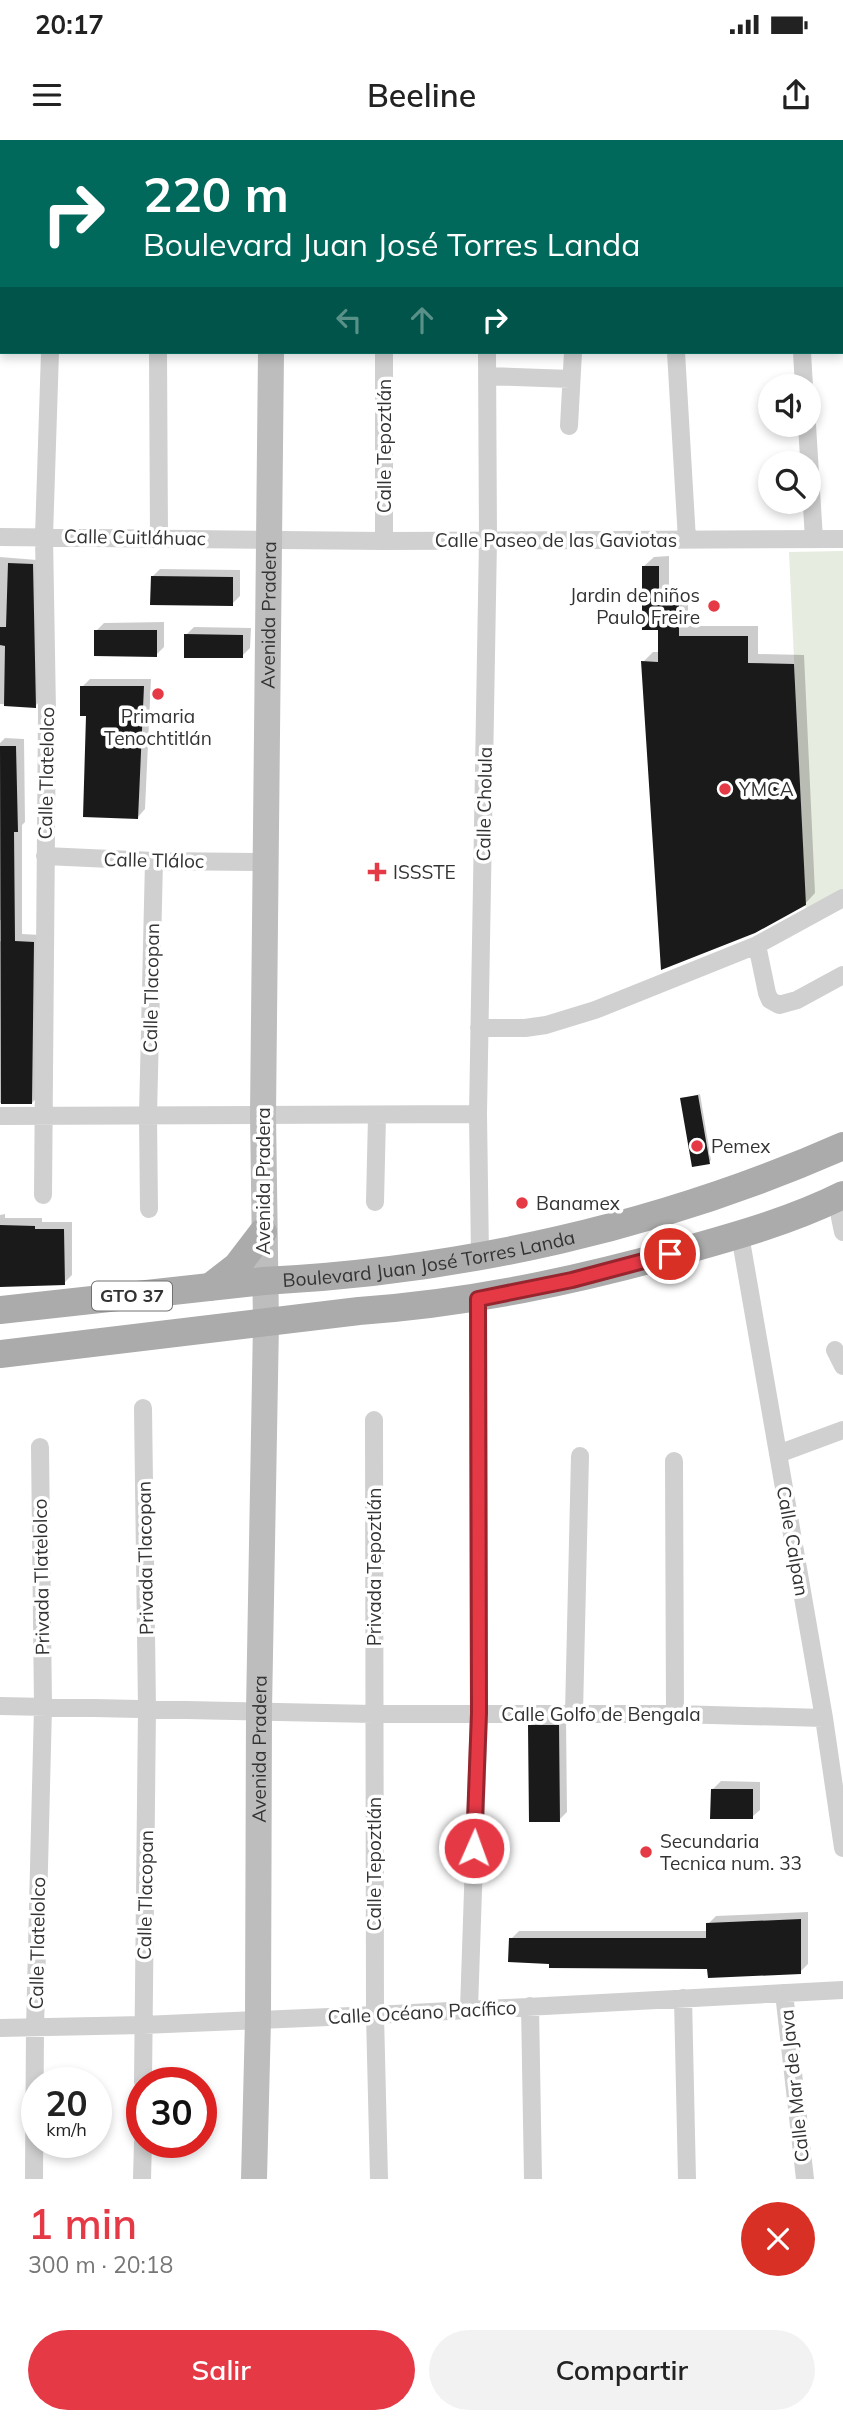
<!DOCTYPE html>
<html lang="es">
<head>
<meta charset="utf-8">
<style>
	:root { --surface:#fff; --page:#f2f2f2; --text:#222; --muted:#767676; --accent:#e63946 }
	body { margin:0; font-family:Mulish,sans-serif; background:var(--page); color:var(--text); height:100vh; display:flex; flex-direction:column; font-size:26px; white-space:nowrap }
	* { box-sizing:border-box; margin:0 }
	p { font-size:23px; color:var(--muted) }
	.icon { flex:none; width:38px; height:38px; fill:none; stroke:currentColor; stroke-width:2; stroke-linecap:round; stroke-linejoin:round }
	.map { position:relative; height:2039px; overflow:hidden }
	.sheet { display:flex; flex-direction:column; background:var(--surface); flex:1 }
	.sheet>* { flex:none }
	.guide { position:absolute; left:0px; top:0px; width:844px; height:214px; box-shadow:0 4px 10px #0003; background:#00695c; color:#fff; overflow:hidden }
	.buttons { position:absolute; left:758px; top:234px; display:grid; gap:14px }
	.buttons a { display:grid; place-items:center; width:63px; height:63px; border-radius:50%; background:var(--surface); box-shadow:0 4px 10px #0003; font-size:35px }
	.speed { position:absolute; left:21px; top:1927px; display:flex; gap:14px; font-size:35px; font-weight:700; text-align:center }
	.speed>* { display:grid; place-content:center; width:91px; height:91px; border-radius:50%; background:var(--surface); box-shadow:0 4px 10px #0003; line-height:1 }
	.speed small { font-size:18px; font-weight:400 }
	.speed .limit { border:10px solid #d22; background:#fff; color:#111 }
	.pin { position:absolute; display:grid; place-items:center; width:60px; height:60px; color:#fff; margin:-30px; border:4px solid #fff; border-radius:50%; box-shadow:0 2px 7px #0007 }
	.me { position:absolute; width:77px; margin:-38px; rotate:2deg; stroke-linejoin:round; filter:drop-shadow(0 0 5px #0008) }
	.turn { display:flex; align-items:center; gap:24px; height:147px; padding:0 28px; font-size:32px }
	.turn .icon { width:91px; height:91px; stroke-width:2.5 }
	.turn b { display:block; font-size:49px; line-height:60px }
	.lanes { display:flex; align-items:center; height:66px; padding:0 28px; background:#0003; justify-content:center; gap:35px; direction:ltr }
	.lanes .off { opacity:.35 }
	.round { display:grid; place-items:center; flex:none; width:74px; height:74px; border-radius:37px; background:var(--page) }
	.overview { display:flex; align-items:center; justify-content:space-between; height:119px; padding:0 28px }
	h1 { font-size:42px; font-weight:600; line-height:52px; color:var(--accent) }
	.cta { display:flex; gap:14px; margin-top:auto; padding:14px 28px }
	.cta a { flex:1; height:80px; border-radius:42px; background:var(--accent); color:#fff; font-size:28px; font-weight:600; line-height:80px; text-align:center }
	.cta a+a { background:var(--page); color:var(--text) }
	.status { display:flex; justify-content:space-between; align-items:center; height:49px; padding:0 35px; background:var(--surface); direction:ltr }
	.status svg { height:19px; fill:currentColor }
	header { display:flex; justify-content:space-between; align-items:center; height:91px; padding:0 28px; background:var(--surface); font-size:32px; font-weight:600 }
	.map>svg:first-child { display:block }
	.green { fill:#e6ecdf }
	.shadow { fill:#0003 }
	.building { fill:#1a1a1a }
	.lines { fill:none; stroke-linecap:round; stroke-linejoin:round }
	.street { stroke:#d0d0d0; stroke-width:18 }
	.secondary { stroke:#bdbdbd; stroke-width:26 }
	.primary { stroke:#ababab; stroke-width:28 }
	.route-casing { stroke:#96252e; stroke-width:18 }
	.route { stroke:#e63946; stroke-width:12 }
	.poi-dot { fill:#e63946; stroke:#fff; stroke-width:2.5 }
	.labels { text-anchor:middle; stroke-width:7; stroke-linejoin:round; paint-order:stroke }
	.shield { fill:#fff; stroke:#707070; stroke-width:2 }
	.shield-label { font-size:18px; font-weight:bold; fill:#333 }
	.street-label { font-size:19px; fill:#333; stroke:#fff }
	.poi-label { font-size:19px; fill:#333; stroke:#fff; text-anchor:start }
</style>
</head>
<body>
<div class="status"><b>20:17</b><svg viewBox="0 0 49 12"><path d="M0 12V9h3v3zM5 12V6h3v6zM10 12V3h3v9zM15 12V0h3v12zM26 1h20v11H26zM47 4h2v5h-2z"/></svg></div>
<header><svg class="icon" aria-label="menu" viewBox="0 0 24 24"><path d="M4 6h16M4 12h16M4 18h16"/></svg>Beeline<svg class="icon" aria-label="share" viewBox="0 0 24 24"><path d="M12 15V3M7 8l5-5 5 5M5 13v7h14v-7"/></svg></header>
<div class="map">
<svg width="843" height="2039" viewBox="0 0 843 2039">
	<rect width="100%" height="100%" fill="#fff"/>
	<!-- green -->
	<path class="green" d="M 843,411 L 843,753 L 806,773 L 789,412 Z"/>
	<!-- shadow -->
	<path class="shadow" d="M 669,416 L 669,451 L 688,451 L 688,486 L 758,486 L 758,514 L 804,515 L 815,753 L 805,764 L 643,522 L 653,512 L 660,512 L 660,488 L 643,427 L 654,417 Z
		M 0,417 L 37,420 L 40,561 L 35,566 L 0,564 Z
		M 160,429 L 240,430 L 240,456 L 232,464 L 152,437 Z
		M 164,482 L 164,507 L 156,515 L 96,491 L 104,483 Z
		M 194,487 L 251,488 L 250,508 L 242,516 L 186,495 Z
		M 90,539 L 151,539 L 145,669 L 138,677 L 87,574 L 82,547 Z
		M 5,598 L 24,599 L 25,682 L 22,685 L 22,794 L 41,795 L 40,954 L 32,963 L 0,963 L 0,801 L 3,802 L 3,780 L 0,780 L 0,603 Z
		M 700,954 L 711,1020 L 709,1022 L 682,959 Z
		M 5,1074 L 5,1078 L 42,1078 L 42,1082 L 72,1082 L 72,1135 L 64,1143 L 0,1145 L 0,1075 Z
		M 537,1578 L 566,1578 L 567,1672 L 559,1680 L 530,1586 Z
		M 721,1641 L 760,1642 L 760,1670 L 752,1677 L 713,1649 Z
		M 808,1772 L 808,1824 L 800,1832 L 550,1822 L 511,1799 L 519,1791 L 708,1791 L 708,1784 L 716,1776 Z"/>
	<!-- building -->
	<path class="building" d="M 8,423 L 33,424 L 36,568 L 4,566 L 5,506 L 0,505 L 0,487 L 6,487 Z
		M 642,426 L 659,426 L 659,460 L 679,460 L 679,496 L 748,496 L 748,523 L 794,524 L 806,765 L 755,793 L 661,830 L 641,521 L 658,522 L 658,490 L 642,490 Z
		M 151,436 L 233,437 L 233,466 L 150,465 Z
		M 94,490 L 157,490 L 157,517 L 94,516 Z
		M 184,494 L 243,495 L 243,518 L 184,518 Z
		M 80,546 L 144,546 L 138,679 L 83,677 L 86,576 L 80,576 Z
		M 0,606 L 16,606 L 18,692 L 14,692 L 15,801 L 34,802 L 32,964 L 1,964 Z
		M 698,955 L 710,1024 L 692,1027 L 680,958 Z
		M 0,1085 L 35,1086 L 35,1089 L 64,1089 L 65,1145 L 0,1147 Z
		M 528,1585 L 559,1585 L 560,1682 L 529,1682 Z
		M 711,1649 L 753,1649 L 753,1679 L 710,1679 Z
		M 801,1779 L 801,1834 L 708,1838 L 707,1829 L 549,1828 L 549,1824 L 508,1822 L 509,1798 L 706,1798 L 706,1783 Z"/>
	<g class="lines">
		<!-- street -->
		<path class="street" d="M 157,0 L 157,2
			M 664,0 L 664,2
			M 789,0 L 789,2
			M 57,2 L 57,0
			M 385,2 L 385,0
			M 487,2 L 487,0
			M 158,212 L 159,398
			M 676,212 L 687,400
			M 802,212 L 804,247
			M 487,236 L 571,239
			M 807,285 L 814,399
			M 569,286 L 573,212
			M 0,397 L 384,401 L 843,399
			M 384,401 L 384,212
			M 45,716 L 154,721 L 264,722
			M 757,805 L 767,853 L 770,860 L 779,865 L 797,860 L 843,835
			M 479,888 L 525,888 L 546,885 L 595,870 L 757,805 L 843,758
			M 0,976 L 478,974
			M 43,1055 L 47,572 L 44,396 L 50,212
			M 836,1058 L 843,1092
			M 375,1062 L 377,976
			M 149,1069 L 148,975 L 154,721
			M 740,1095 L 824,1578 L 843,1708
			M 480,1116 L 478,974 L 488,400 L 487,212
			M 835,1210 L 843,1226
			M 143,1268 L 147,1568 L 143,1942
			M 374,1280 L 375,1875 L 379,2039
			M 778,1314 L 843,1290
			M 674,1321 L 675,1574
			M 0,1566 L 373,1574 L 675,1574 L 824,1578
			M 574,1573 L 580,1316
			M 784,1853 L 805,2039
			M 683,1858 L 687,2039
			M 530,1866 L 533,2039
			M 469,1869 L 479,1573 L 478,1159
			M 0,1888 L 143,1885 L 375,1875 L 843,1850
			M 34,2039 L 35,1888 L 43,1567 L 40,1307
			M 142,2039 L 143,2002"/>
		<!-- secondary -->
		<g class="secondary">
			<path d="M 272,2 L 272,0"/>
			<path id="s1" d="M 254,2039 L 258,1880 L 259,1570 L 266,1183 L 263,975 L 271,212"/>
		</g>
		<!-- primary -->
		<g class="primary">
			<path d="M 210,1147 L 237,1126 L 263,1092"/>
			<path id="s2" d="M 0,1170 L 264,1141 C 462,1131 662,1086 843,1006"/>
			<path d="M 0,1214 L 359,1171 C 471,1163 574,1141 682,1111 C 736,1096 793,1080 843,1055"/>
		</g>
	</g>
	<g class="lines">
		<!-- route casing -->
		<g class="route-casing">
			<path id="route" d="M 474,1708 L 479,1573 L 478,1159 L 572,1140 L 670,1114"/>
		</g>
		<!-- route -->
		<use href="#route" class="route"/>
	</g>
	<!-- markers -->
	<g class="poi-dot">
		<circle cx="714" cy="466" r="7"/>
		<circle cx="158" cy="554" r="7"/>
		<circle cx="725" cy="649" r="7"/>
		<path d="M373.5 721.5h7v7h7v7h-7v7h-7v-7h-7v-7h7z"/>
		<circle cx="697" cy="1006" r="7"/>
		<circle cx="522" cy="1063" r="7"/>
		<circle cx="646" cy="1712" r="7"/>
	</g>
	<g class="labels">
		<!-- shield labels -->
		<rect class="shield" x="92" y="1141.5" width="80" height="29" rx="5"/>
		<g class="shield-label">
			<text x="132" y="1162">GTO 37</text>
		</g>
		<!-- street labels -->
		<g class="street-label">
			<text transform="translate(384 306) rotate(-90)" y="7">Calle Tepoztlán</text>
			<text transform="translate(135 397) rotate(1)" y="7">Calle Cuitláhuac</text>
			<text x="556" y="407">Calle Paseo de las Gaviotas</text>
			<text dy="7" stroke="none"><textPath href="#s1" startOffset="1564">Avenida Pradera</textPath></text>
			<text transform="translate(46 633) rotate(-89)" y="7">Calle Tlatelolco</text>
			<text transform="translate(484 664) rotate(-89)" y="7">Calle Cholula</text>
			<text transform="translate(154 720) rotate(1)" y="7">Calle Tláloc</text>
			<text transform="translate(151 848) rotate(-89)" y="7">Calle Tlacopan</text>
			<text transform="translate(263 1041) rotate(-90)" y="7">Avenida Pradera</text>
			<text dy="7" stroke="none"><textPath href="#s2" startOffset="432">Boulevard Juan José Torres Landa</textPath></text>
			<text transform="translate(793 1401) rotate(80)" y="7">Calle Calpan</text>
			<text transform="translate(145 1418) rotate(-91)" y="7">Privada Tlacopan</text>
			<text transform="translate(374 1427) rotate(-90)" y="7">Privada Tepoztlán</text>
			<text transform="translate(41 1437) rotate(-91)" y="7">Privada Tlatelolco</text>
			<text x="601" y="1581">Calle Golfo de Bengala</text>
			<text dy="7" stroke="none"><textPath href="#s1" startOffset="430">Avenida Pradera</textPath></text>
			<text transform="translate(374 1724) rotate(-90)" y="7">Calle Tepoztlán</text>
			<text transform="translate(145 1755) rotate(-89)" y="7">Calle Tlacopan</text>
			<text transform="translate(37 1803) rotate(-89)" y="7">Calle Tlatelolco</text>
			<text transform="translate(422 1872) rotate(-3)" y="7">Calle Océano Pacífico</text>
			<text transform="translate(794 1946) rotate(-96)" y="7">Calle Mar de Java</text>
		</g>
		<!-- poi labels -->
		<g class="poi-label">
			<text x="700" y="462" text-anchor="end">Jardin de niños<tspan x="700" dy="22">Paulo Freire</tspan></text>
			<text x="158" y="583" text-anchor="middle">Primaria<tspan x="158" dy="22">Tenochtitlán</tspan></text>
			<text x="739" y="656">YMCA</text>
			<text x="393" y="739">ISSSTE</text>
			<text x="711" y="1013">Pemex</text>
			<text x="536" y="1070">Banamex</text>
			<text x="660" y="1708">Secundaria<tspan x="660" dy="22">Tecnica num. 33</tspan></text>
		</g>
	</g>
</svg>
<div class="buttons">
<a><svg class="icon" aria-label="sound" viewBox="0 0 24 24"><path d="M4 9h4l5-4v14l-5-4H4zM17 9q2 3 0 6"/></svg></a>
<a><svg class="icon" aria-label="search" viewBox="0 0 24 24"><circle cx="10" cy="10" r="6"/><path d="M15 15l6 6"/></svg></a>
</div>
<div class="speed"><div>20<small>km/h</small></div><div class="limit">30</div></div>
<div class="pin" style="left:670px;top:1114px;background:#d93025"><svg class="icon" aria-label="arrive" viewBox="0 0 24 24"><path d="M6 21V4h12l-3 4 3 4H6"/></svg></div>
<svg class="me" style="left:474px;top:1708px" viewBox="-20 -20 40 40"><circle r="17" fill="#e63946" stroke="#fff" stroke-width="3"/><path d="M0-11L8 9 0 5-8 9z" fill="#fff"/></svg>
<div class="guide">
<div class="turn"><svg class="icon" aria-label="right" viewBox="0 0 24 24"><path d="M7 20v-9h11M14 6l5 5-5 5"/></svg><div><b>220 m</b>Boulevard Juan José Torres Landa</div></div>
<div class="lanes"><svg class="icon off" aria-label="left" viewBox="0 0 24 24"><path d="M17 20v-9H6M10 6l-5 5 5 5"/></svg><svg class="icon off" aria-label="ahead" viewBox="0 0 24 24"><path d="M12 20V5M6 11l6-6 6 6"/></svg><svg class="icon" aria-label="right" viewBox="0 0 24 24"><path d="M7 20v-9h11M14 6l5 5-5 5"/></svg></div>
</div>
</div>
<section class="sheet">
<div class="overview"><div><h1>1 min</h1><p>300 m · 20:18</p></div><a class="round" style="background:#d93025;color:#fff"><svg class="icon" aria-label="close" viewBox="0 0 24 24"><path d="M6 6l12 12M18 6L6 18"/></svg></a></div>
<div class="cta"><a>Salir</a><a>Compartir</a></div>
</section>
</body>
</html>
